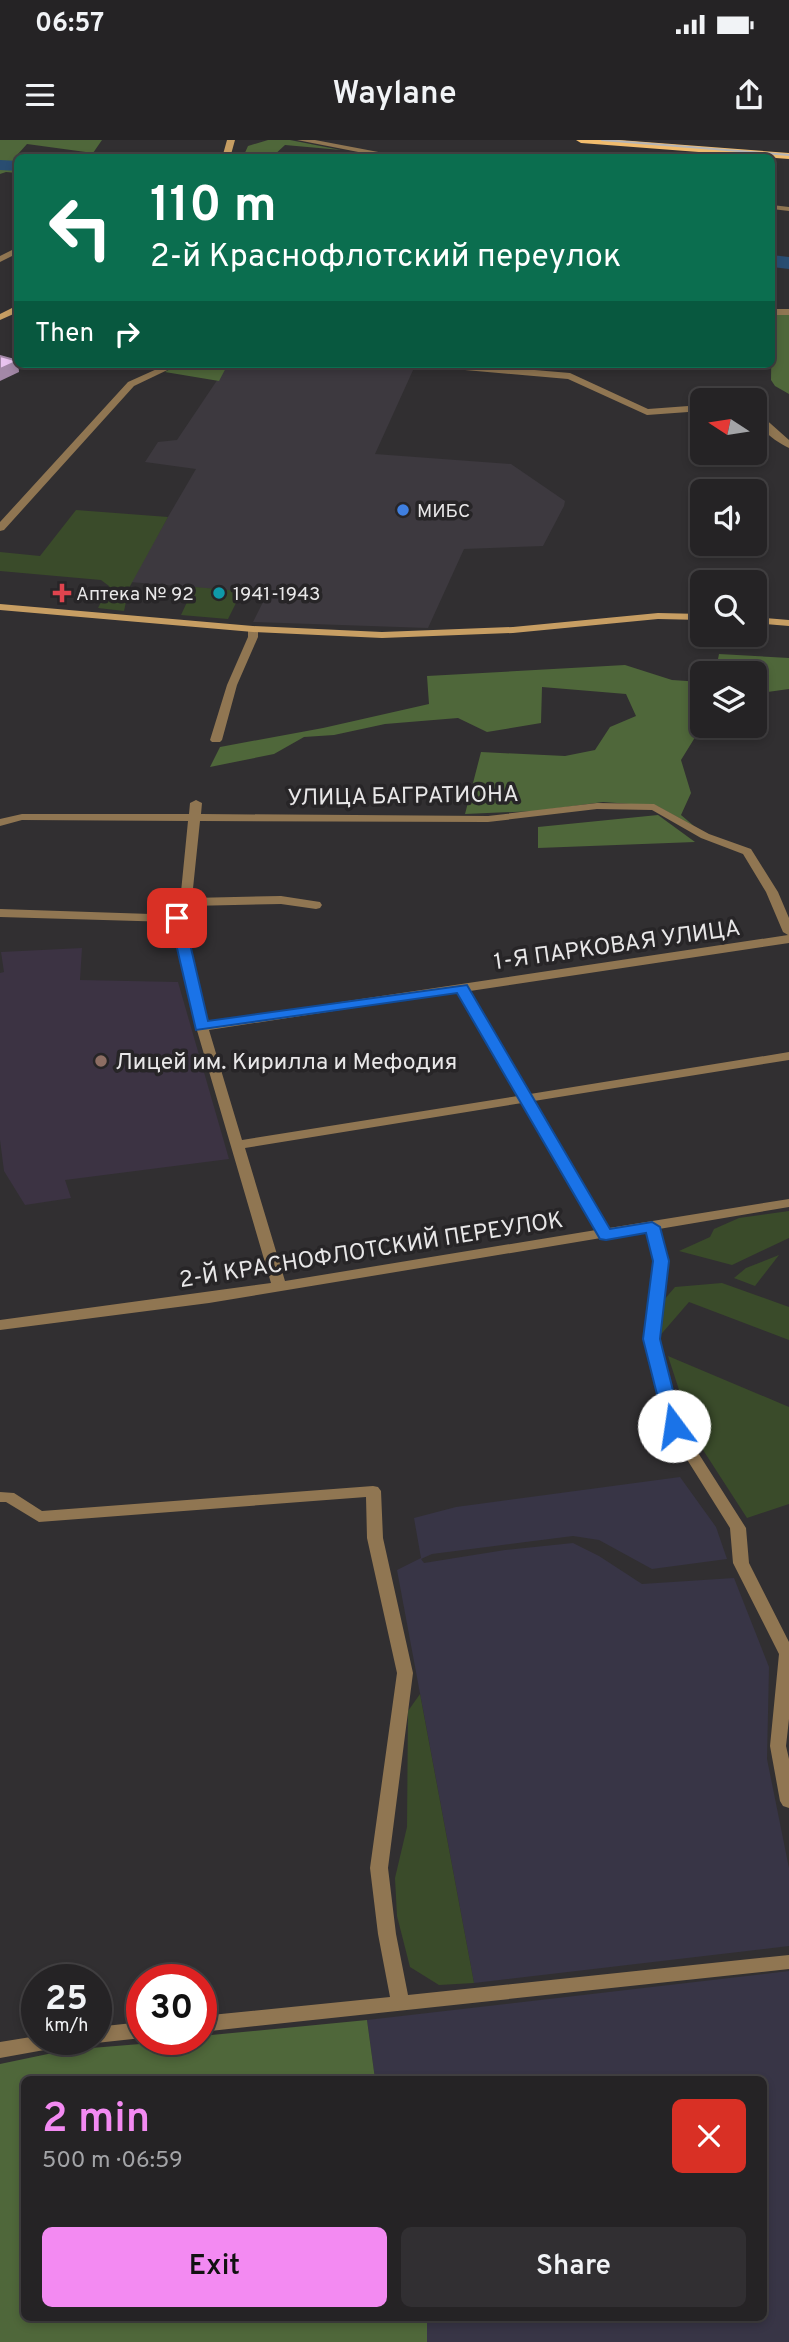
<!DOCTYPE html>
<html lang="en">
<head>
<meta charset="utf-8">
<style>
	:root { --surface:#252325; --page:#312f32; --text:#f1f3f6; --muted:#a3a4a7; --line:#424042; --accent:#f38af2 }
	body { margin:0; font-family:Overpass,sans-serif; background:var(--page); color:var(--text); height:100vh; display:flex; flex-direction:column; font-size:26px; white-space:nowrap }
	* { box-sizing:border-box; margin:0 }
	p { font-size:23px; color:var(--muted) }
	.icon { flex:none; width:38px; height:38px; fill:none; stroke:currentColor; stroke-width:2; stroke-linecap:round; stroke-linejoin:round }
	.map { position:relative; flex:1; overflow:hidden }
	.sheet { position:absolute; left:21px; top:1936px; width:746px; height:245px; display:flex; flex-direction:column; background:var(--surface); border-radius:10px; box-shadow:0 4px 10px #0003,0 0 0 2px var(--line) }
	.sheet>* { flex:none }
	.hud { position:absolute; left:14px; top:14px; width:761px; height:214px; border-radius:10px; box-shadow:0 4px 10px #0003,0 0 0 2px var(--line); background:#0b6e4f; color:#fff; overflow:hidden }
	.needle { width:46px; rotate:282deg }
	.controls { position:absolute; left:690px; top:248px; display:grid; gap:14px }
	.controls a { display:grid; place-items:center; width:77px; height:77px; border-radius:10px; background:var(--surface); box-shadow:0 4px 10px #0003,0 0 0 2px var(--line); font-size:35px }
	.speed { position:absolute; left:21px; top:1824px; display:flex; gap:14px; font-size:35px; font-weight:700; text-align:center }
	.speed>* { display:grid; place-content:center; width:91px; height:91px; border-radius:50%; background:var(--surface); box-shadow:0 4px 10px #0003,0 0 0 2px var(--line); line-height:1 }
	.speed small { font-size:18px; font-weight:400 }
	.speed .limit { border:10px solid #d22; background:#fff; color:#111 }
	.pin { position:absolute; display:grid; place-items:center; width:60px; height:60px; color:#fff; margin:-30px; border-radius:14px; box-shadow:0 4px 10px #0006 }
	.me { position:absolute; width:77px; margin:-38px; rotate:346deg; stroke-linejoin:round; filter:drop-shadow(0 0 5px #0008) }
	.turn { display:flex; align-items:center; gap:24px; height:147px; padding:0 21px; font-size:32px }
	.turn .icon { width:91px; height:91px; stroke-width:2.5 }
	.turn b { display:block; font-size:49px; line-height:60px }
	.then { display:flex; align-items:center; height:66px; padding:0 21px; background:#0003; gap:14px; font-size:26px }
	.round { display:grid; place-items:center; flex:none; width:74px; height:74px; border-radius:10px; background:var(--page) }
	.headline { display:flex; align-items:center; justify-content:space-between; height:119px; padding:0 21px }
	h1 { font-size:42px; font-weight:600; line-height:52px; color:var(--accent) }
	.primary-button { display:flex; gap:14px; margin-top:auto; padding:14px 21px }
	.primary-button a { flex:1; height:80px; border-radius:10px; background:var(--accent); color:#111; font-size:28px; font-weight:600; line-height:80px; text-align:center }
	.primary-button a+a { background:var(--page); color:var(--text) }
	.status { display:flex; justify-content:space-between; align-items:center; height:49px; padding:0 35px; background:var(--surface); direction:ltr }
	.status svg { height:19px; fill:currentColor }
	header { display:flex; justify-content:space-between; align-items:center; height:91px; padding:0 21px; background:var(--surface); font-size:32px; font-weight:600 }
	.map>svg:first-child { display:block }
	.built { fill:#3d393f }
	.industrial { fill:#383546 }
	.education { fill:#3c3343 }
	.green { fill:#3a4b2a }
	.forest { fill:#4f673a }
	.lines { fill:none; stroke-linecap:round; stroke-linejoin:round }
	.river { fill:#294d71; fill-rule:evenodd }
	.street { fill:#907652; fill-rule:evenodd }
	.secondary { fill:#c79e63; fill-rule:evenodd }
	.primary { fill:#f1bc6e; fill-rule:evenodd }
	.tram { stroke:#b6b5b6; stroke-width:2 }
	.shaded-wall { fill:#a388a7 }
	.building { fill:#e9c3ef; stroke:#a388a7; stroke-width:2 }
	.route { fill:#1a73e8; stroke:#114b97; stroke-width:2 }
	.shop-dot { fill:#3f7fe0; stroke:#272527; stroke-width:2.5 }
	.health-dot { fill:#e0444e; stroke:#272527; stroke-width:2.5 }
	.culture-dot { fill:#0f9aa8; stroke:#272527; stroke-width:2.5 }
	.education-dot { fill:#8d6e63; stroke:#272527; stroke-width:2.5 }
	.labels { text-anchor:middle; stroke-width:7; stroke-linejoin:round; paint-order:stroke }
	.far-poi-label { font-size:19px; fill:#e8e7e8; stroke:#272527; text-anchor:start }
	.street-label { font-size:23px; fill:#e8e7e8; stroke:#272527 }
	.poi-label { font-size:23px; fill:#e8e7e8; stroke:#272527; text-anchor:start }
</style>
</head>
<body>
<div class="status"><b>06:57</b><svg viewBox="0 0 49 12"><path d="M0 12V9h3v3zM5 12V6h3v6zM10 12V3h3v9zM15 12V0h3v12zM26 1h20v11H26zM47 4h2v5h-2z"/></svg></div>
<header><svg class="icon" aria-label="menu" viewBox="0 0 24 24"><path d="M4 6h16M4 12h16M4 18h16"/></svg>Waylane<svg class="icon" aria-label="share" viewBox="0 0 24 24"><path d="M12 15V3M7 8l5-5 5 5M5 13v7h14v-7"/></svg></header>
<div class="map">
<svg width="789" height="2202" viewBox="0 0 789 2202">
	<rect width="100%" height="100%" fill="#312f31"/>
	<!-- built -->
	<path class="built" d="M 228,224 L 367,224 L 414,228 L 375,314 L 511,324 L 565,361 L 564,366 L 543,406 L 464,409 L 428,488 L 253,482 L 265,458 L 247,457 L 249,452 L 130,442 L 196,329 L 145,322 L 158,302 L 177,300 Z"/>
	<!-- industrial -->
	<path class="industrial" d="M 680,1337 L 716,1387 L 727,1419 L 652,1429 L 599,1400 L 573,1396 L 432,1414 L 421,1419 L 424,1423 L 505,1410 L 573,1403 L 599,1416 L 642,1444 L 734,1438 L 769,1527 L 767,1619 L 789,1728 L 789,1806 L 474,1843 L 397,1430 L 421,1418 L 414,1378 L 456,1367 Z
		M 789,1831 L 789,2202 L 427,2202 L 427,2177 L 763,2177 L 763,1939 L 375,1939 L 367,1880 Z"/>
	<!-- education -->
	<path class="education" d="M 82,808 L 80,840 L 178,842 L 229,1019 L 65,1040 L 71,1058 L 25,1065 L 4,1031 L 0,1000 L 0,833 L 4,832 L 1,812 Z"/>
	<!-- green -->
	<path class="green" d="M 76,370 L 168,377 L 129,448 L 124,471 L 98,468 L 109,446 L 101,440 L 0,431 L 0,412 L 40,416 Z
		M 194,447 L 242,451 L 228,479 L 181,475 Z
		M 789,1071 L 789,1098 L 732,1125 L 679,1111 L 710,1097 L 714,1089 L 739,1078 Z
		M 779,1115 L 755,1146 L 734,1138 L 746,1128 Z
		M 722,1143 L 789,1167 L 789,1200 L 689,1162 L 657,1199 L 663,1161 L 675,1147 Z
		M 668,1216 L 789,1267 L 789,1364 L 747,1378 L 694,1296 Z
		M 420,1554 L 474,1843 L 439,1845 L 410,1827 L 397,1776 L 395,1738 L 407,1687 L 408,1571 Z"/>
	<!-- forest -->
	<path class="forest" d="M 0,0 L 102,0 L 93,13 L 27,4 L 18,14 L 60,17 L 18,18 L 17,33 L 6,32 L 0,34 Z
		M 268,0 L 290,0 L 341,10 L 285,5 L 272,17 L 243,17 L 248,6 Z
		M 772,175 L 789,175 L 789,254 L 775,246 L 771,240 Z
		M 179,224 L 228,224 L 219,241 L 165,232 Z
		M 719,514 L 789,518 L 789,549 L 754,554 L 754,534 L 715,534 Z
		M 625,525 L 672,540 L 702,542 L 702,586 L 681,620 L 691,653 L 681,675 L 694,686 L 657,666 L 603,662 L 536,671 L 465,674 L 481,612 L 565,616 L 595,610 L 610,587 L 636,576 L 626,554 L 542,547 L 541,583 L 487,592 L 458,578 L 385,584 L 334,595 L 304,597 L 274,614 L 210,627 L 220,607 L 323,588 L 429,564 L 427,536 Z
		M 658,675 L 695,702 L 538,708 L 538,687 Z
		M 367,1880 L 375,1939 L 24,1939 L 24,2177 L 427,2177 L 427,2202 L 0,2202 L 0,1924 L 67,1910 L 201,1899 L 201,1896 Z"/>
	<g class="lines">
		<!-- river -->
		<path class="river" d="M 0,20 L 18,21 L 18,31 L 0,30 Z
			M 772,115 L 789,117 L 789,129 L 772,127 Z"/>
		<!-- street -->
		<path class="street" d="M 297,0 L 315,0 L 410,18 L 389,18 Z
			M 772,65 L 789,67 L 789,71 L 772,69 Z
			M 18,107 L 18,113 L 0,122 L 0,116 Z
			M 772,169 L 789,169 L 789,175 L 772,175 Z
			M 168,224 L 180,224 L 134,246 L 4,390 L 0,391 L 0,382 L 128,242 Z
			M 426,224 L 463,224 L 570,233 L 648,269 L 702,265 L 702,271 L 647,275 L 568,239 L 431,227 Z
			M 754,269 L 789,300 L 789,308 C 774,301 754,286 754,269 Z
			M 253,486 L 258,489 L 258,497 L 237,545 L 222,600 L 220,602 L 212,602 L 210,600 L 227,545 L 248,497 L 248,489 Z
			M 196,660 L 202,663 L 201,674 L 488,676 L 597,663 L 654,664 L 709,694 L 751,709 L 778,752 L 789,778 L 789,803 L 470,851 L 530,954 L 789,912 L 789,920 L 534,961 L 609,1088 L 789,1059 L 789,1067 L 659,1089 L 668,1121 L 659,1199 L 681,1286 L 746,1388 L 749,1423 L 789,1502 L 789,1579 L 786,1606 L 789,1619 L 789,1668 L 783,1666 L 780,1661 L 770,1606 L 779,1514 L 733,1423 L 730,1388 L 666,1286 L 645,1199 L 654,1121 L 646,1091 L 606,1099 L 601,1098 L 209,1163 L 0,1190 L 0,1180 L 271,1143 L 196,887 L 172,782 L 0,777 L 0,769 L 181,775 L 207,882 L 788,795 L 783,792 L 766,752 L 743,714 L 701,698 L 652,670 L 597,669 L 488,682 L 200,681 L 192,758 L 281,756 L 320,762 L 322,765 L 320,768 L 316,769 L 281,764 L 190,766 L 187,771 L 179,771 L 177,768 L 180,762 L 188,681 L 22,680 L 0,686 L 0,679 L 22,674 L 189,674 L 190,663 ZM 458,852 L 518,956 L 242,1000 L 209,890 ZM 522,963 L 596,1090 L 285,1141 L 245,1008 Z
			M 373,1346 L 378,1347 L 381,1351 L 383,1398 L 413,1533 L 388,1728 L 396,1794 L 408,1855 L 789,1815 L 789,1829 L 201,1892 L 201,1876 L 390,1857 L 378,1794 L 370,1728 L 397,1533 L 367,1398 L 366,1357 L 39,1382 L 6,1362 L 0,1362 L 0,1352 L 14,1353 L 42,1371 Z
			M 142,1882 L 142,1898 L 96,1903 L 89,1899 L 96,1899 L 96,1887 Z
			M 37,1896 L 37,1899 L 70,1899 L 68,1904 L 61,1907 L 0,1918 L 0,1902 Z"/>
		<!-- secondary -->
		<path class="secondary" d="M 227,0 L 235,0 L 230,18 L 222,18 Z
			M 18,165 L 18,172 L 0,180 L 0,174 Z
			M 0,464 L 253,486 L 382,492 L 513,487 L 658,473 L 702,474 L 702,480 L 658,479 L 513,493 L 382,498 L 253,492 L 0,470 Z
			M 754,477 L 789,480 L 789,486 L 754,483 Z"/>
		<!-- primary -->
		<path class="primary" d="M 576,0 L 619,0 L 789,13 L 789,19 L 581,3 Z"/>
		<!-- tram -->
		<path class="tram" d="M 602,0 L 789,15"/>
	</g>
	<!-- shaded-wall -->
	<path class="shaded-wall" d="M 18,221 L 19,232 L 0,241 L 0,229 Z"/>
	<!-- building -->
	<path class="building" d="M 0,216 L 18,221 L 0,229 Z"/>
	<!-- route -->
	<path class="route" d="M 177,774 L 184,778 L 208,881 L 467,845 L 610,1089 L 652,1082 L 660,1087 L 669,1121 L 660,1199 L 682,1286 L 680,1290 L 668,1290 L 665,1286 L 643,1199 L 653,1121 L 646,1093 L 606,1100 L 600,1099 L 457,853 L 196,890 L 170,778 Z"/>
	<!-- markers -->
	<circle class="shop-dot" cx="403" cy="370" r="7"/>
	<path class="health-dot" d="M58.5 442.5h7v7h7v7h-7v7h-7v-7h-7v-7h7z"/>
	<circle class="culture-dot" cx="219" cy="453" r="7"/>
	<circle class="education-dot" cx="101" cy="921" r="7"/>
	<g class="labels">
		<!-- far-poi labels -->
		<g class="far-poi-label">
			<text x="417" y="377">МИБС</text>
			<text x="76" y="460">Аптека № 92</text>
			<text x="233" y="460">1941-1943</text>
		</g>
		<!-- street labels -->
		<g class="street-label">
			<text transform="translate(403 655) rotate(-1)" y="8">УЛИЦА БАГРАТИОНА</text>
			<text transform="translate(617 804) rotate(-8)" y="8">1-Я ПАРКОВАЯ УЛИЦА</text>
			<text transform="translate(371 1109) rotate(-9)" y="8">2-Й КРАСНОФЛОТСКИЙ ПЕРЕУЛОК</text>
		</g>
		<!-- poi labels -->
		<g class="poi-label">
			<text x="115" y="929">Лицей им. Кирилла и Мефодия</text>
		</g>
	</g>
</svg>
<div class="controls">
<a><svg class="needle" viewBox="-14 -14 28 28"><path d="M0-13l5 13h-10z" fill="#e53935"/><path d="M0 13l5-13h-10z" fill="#a3a4a7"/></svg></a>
<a><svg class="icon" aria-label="sound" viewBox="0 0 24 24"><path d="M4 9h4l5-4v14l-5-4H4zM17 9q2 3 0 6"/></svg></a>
<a><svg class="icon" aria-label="search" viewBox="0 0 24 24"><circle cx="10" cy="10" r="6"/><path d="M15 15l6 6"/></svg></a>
<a><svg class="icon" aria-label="layers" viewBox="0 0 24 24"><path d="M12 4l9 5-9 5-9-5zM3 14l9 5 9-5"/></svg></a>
</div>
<div class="speed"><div>25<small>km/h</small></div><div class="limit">30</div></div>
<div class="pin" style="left:177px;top:778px;background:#d93025"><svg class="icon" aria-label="arrive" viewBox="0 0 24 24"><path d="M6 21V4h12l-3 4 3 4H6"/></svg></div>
<svg class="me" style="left:674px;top:1286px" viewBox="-20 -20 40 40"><circle r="19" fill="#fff"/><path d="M0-13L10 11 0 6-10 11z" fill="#1a73e8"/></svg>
<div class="hud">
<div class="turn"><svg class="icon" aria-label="left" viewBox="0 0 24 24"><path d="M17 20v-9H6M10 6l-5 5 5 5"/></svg><div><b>110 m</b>2-й Краснофлотский переулок</div></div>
<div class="then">Then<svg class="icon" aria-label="right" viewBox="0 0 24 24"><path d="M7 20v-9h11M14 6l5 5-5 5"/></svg></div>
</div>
<section class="sheet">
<div class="headline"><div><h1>2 min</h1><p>500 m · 06:59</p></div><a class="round" style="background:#d93025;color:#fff"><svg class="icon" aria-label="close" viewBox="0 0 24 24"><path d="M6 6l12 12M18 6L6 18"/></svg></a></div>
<div class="primary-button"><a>Exit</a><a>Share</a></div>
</section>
</div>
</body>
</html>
